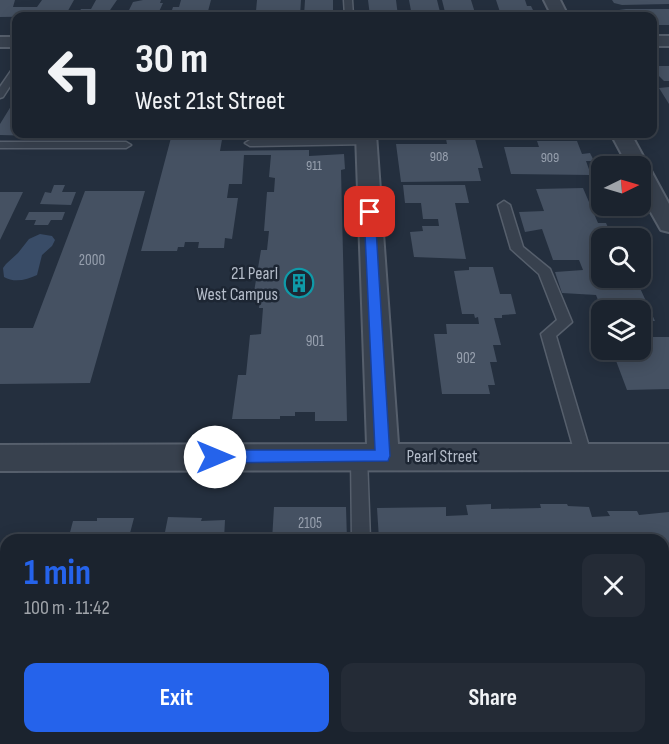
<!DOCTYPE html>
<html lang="en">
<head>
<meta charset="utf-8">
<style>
	:root { --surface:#1b232e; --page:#242b36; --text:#f1f3f6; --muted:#a0a4aa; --line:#39404a; --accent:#2563eb }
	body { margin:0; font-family:"Sofia Sans Condensed",sans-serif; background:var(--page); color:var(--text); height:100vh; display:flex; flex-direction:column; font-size:22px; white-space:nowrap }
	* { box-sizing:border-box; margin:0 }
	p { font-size:20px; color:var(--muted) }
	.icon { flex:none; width:33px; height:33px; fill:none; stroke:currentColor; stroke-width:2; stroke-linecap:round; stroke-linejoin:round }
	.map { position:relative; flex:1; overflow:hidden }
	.drawer { position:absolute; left:0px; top:534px; width:669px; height:210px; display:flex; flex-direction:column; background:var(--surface); border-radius:18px 18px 0 0; box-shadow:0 3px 15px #0003,0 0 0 2px var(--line) }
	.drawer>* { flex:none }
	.top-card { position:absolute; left:12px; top:12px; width:645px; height:126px; border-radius:12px; box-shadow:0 3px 15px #0003,0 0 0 2px var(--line); background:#1b232e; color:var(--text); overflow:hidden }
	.needle { width:39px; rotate:85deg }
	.fabs { position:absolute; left:591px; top:156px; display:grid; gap:12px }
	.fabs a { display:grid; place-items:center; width:60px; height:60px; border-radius:12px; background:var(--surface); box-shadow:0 3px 15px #0003,0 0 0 2px var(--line); font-size:30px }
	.pin { position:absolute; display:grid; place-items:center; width:51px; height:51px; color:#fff; margin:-26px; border-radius:12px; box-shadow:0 3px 9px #0006 }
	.me { position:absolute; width:66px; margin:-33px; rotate:90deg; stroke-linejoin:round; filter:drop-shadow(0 0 4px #0008) }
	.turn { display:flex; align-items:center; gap:21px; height:126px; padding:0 24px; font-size:27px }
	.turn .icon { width:78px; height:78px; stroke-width:2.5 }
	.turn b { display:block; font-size:42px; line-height:51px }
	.round { display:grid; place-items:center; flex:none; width:63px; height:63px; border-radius:12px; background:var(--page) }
	.head { display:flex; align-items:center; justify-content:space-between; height:102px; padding:0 24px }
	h1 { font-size:36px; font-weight:700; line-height:45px; color:var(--accent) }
	.action { display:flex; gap:12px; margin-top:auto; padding:12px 24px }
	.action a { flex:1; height:69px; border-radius:12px; background:var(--accent); color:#fff; font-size:24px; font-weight:700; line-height:69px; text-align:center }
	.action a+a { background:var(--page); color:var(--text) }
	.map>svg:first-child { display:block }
	.water { fill:#394c67 }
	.building { fill:#455162 }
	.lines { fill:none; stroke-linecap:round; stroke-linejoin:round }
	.service-casing { stroke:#565f6c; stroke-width:3 }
	.minor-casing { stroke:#565f6c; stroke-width:4 }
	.service { fill:#38414e; fill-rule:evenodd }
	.minor { fill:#38414e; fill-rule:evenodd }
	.route { fill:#2563eb; stroke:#184099; stroke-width:1.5 }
	.labels { text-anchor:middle; stroke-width:5; stroke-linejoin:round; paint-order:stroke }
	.far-number-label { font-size:14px; fill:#98a1af }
	.number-label { font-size:15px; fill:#98a1af }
	.poi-label { font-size:18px; fill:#b4bcc9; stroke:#1d2633; text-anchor:end }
	.street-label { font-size:18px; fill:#b4bcc9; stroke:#1d2633 }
</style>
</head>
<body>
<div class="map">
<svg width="669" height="744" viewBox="0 0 669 744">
	<rect width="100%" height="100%" fill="#242f3e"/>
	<!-- water -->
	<path class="water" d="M 40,234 L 52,236 L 55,240 L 52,246 L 42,255 L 37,275 C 27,280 14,283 4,277 L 3,268 L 6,264 L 18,253 L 29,239 Z"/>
	<!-- building -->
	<path class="building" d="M 0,0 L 15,0 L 13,7 L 37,7 L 42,0 L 74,0 L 65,16 L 0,17 Z
		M 96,0 L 117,0 L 106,16 L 77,16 L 81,9 L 91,9 Z
		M 143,0 L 161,0 L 160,3 L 163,3 L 157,16 L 126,16 L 133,2 Z
		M 181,0 L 211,0 L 207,15 L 170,16 L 173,7 L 179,7 Z
		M 257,0 L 301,0 L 300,16 L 258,16 L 259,11 L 256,11 Z
		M 305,0 L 333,0 L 333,16 L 304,16 Z
		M 368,0 L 396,0 L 398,16 L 370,16 Z
		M 409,0 L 437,0 L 441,16 L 412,16 Z
		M 442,0 L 471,0 L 476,16 L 446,16 Z
		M 496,0 L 525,0 L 527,6 L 531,6 L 536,16 L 498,16 L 497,12 L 500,12 Z
		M 612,0 L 669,0 L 669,4 L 622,5 L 614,3 Z
		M 626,9 L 669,9 L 669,25 L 652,25 L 652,16 L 623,16 L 619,10 Z
		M 654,66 L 669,66 L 669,81 L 664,81 L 658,75 Z
		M 669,87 L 669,104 L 659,88 Z
		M 16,98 L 16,134 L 39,134 L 37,136 L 0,135 L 0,124 Z
		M 49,134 L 81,134 L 79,138 L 47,138 Z
		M 172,134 L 223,134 L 220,151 L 309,150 L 309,156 L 344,154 L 345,169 L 341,170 L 347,421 L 315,421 L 315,412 L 295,412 L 295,416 L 280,416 L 280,419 L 232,419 L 238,375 L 246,375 L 250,335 L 261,334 L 263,308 L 259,308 L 260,292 L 254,292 L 261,250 L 267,250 L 269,231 L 264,231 L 267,192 L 274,192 L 275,178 L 269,177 L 271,155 L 244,155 L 242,184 L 229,184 L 227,198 L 238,198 L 232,239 L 225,238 L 224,248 L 198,248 L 199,242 L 185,242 L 184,247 L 178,247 L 177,251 L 141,251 Z
		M 403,134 L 443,134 L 443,136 L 435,137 L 436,140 L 403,139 Z
		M 446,139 L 475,139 L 483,168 L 478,168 L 481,181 L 401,182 L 396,144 L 447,144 Z
		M 537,141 L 577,141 L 582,154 L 590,153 L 594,161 L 586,161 L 591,175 L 511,174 L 504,147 L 539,147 Z
		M 54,185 L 65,185 L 62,192 L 76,192 L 71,205 L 40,204 L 45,192 L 51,193 Z
		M 403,185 L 465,185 L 469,203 L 455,203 L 466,259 L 414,257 L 410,232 L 423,231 L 422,226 L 439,226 L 438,219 L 423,219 L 421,203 L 405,203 Z
		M 583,188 L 598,223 L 606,223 L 613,238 L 602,238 L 602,278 L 629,278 L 633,280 L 636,288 L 640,288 L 655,321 L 640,321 L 640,310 L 602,310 L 596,295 L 562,293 L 555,272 L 583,270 L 579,260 L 553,260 L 542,229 L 525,232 L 519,212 L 544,211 L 536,189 Z
		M 85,191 L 145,191 L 90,383 L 0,384 L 0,328 L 33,328 Z
		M 0,192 L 23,192 L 0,240 Z
		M 29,212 L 65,212 L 62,220 L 51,220 L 48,225 L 34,225 L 36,220 L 25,220 Z
		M 469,267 L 493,267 L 500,294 L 511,294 L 516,314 L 502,315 L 502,318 L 494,318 L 501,345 L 493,345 L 497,362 L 490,362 L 495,385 L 488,385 L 490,394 L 442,394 L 434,334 L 447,334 L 446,324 L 479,324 L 478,317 L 475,318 L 474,314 L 462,314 L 454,271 L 469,270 Z
		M 640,337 L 669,337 L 669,389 L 627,390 L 612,350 L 640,350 Z
		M 491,504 L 491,509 L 541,508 L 540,504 L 567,504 L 568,506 L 589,507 L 592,517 L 610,516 L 607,511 L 637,511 L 639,515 L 669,512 L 669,637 L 663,637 L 663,540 L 379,539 L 377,508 L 446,507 L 446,516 L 468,515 L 466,505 Z
		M 274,507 L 346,507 L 347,540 L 272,540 Z
		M 168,517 L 202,518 L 201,521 L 225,520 L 224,540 L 68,540 L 73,521 L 97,521 L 97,518 L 134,518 L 129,537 L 164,537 Z
		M 32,738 L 142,738 L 141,744 L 30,744 Z
		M 170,738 L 260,738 L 260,744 L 169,744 Z
		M 293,738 L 344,739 L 344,744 L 293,744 Z"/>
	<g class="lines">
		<!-- service casing -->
		<g class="service-casing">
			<path id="service" d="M 344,0 L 352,0 L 353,16 L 345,16 Z
				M 16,67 L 16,77 L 3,97 L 0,98 L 0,87 L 13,68 Z
				M 366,139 L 370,140 L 370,144 L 250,146 L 245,143 L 250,140 Z
				M 0,142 L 126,142 L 131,145 L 126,148 L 0,148 Z
				M 504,201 L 510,205 L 523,247 L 550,269 L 572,322 L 556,336 L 592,457 L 590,462 L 584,464 L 578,462 L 576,457 L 541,334 L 557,320 L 539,274 L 511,249 L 498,205 Z
				M 359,449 L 365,451 L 367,456 L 370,540 L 352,540 L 351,456 L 353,451 Z
				M 355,738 L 377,738 L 377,744 L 355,744 Z"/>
		</g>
		<!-- minor casing -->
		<g class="minor-casing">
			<path id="minor" d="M 544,0 L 560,0 L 568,16 L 552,16 Z
				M 652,36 L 669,36 L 669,46 L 652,46 Z
				M 0,37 L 16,37 L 16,47 L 0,47 Z
				M 356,134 L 376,134 L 398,444 L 669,444 L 669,470 L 0,471 L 0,445 L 367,444 Z
				M 611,134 L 631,134 L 669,204 L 669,232 L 661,230 L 640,193 L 640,166 L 628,166 Z"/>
		</g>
		<!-- service -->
		<use href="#service" class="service"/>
		<!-- minor -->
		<use href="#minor" class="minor"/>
	</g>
	<!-- route -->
	<path class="route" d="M 370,209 L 375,212 L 390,456 L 388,461 L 215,463 L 210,461 L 208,457 L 210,452 L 215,450 L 375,450 L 364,212 Z"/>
	<!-- icons -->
	<defs>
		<g id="building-ring" transform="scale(1.5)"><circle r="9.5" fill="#1d2633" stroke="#0f9aa8" stroke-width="1.5"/><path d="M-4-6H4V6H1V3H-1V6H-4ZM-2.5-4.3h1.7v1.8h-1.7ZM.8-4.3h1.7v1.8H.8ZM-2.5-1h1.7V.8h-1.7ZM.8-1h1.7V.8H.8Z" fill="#0f9aa8"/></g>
	</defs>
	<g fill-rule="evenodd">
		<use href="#building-ring" x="299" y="283"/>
	</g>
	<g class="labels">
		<!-- far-number labels -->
		<g class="far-number-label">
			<text x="439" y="161">908</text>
			<text x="550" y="162">909</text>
			<text x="314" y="170">911</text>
		</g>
		<!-- number labels -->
		<g class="number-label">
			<text x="92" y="265">2000</text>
			<text x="315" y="346">901</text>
			<text x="466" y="363">902</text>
			<text x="310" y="528">2105</text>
		</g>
		<!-- poi labels -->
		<g class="poi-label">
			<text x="278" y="279">21 Pearl<tspan x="278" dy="21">West Campus</tspan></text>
		</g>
		<!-- street labels -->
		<g class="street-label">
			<text x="442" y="462">Pearl Street</text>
		</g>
	</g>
</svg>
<div class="fabs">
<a><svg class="needle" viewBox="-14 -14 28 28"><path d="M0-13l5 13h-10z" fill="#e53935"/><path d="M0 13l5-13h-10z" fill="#a0a4aa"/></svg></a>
<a><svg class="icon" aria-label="search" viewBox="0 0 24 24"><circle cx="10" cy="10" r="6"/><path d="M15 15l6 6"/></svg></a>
<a><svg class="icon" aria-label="layers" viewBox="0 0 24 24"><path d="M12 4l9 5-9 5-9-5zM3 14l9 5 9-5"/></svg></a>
</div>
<div class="pin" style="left:370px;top:212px;background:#d93025"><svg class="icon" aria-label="arrive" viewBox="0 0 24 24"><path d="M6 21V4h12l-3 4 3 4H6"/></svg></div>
<svg class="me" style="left:215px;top:457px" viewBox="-20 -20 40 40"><circle r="19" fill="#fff"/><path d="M0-13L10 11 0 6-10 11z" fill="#2563eb"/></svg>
<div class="top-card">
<div class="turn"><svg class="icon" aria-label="left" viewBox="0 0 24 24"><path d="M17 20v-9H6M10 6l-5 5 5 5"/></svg><div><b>30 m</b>West 21st Street</div></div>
</div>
<section class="drawer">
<div class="head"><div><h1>1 min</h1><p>100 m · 11:42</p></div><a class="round"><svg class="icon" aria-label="close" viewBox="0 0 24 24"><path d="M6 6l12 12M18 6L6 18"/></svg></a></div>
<div class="action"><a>Exit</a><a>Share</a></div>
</section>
</div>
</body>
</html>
